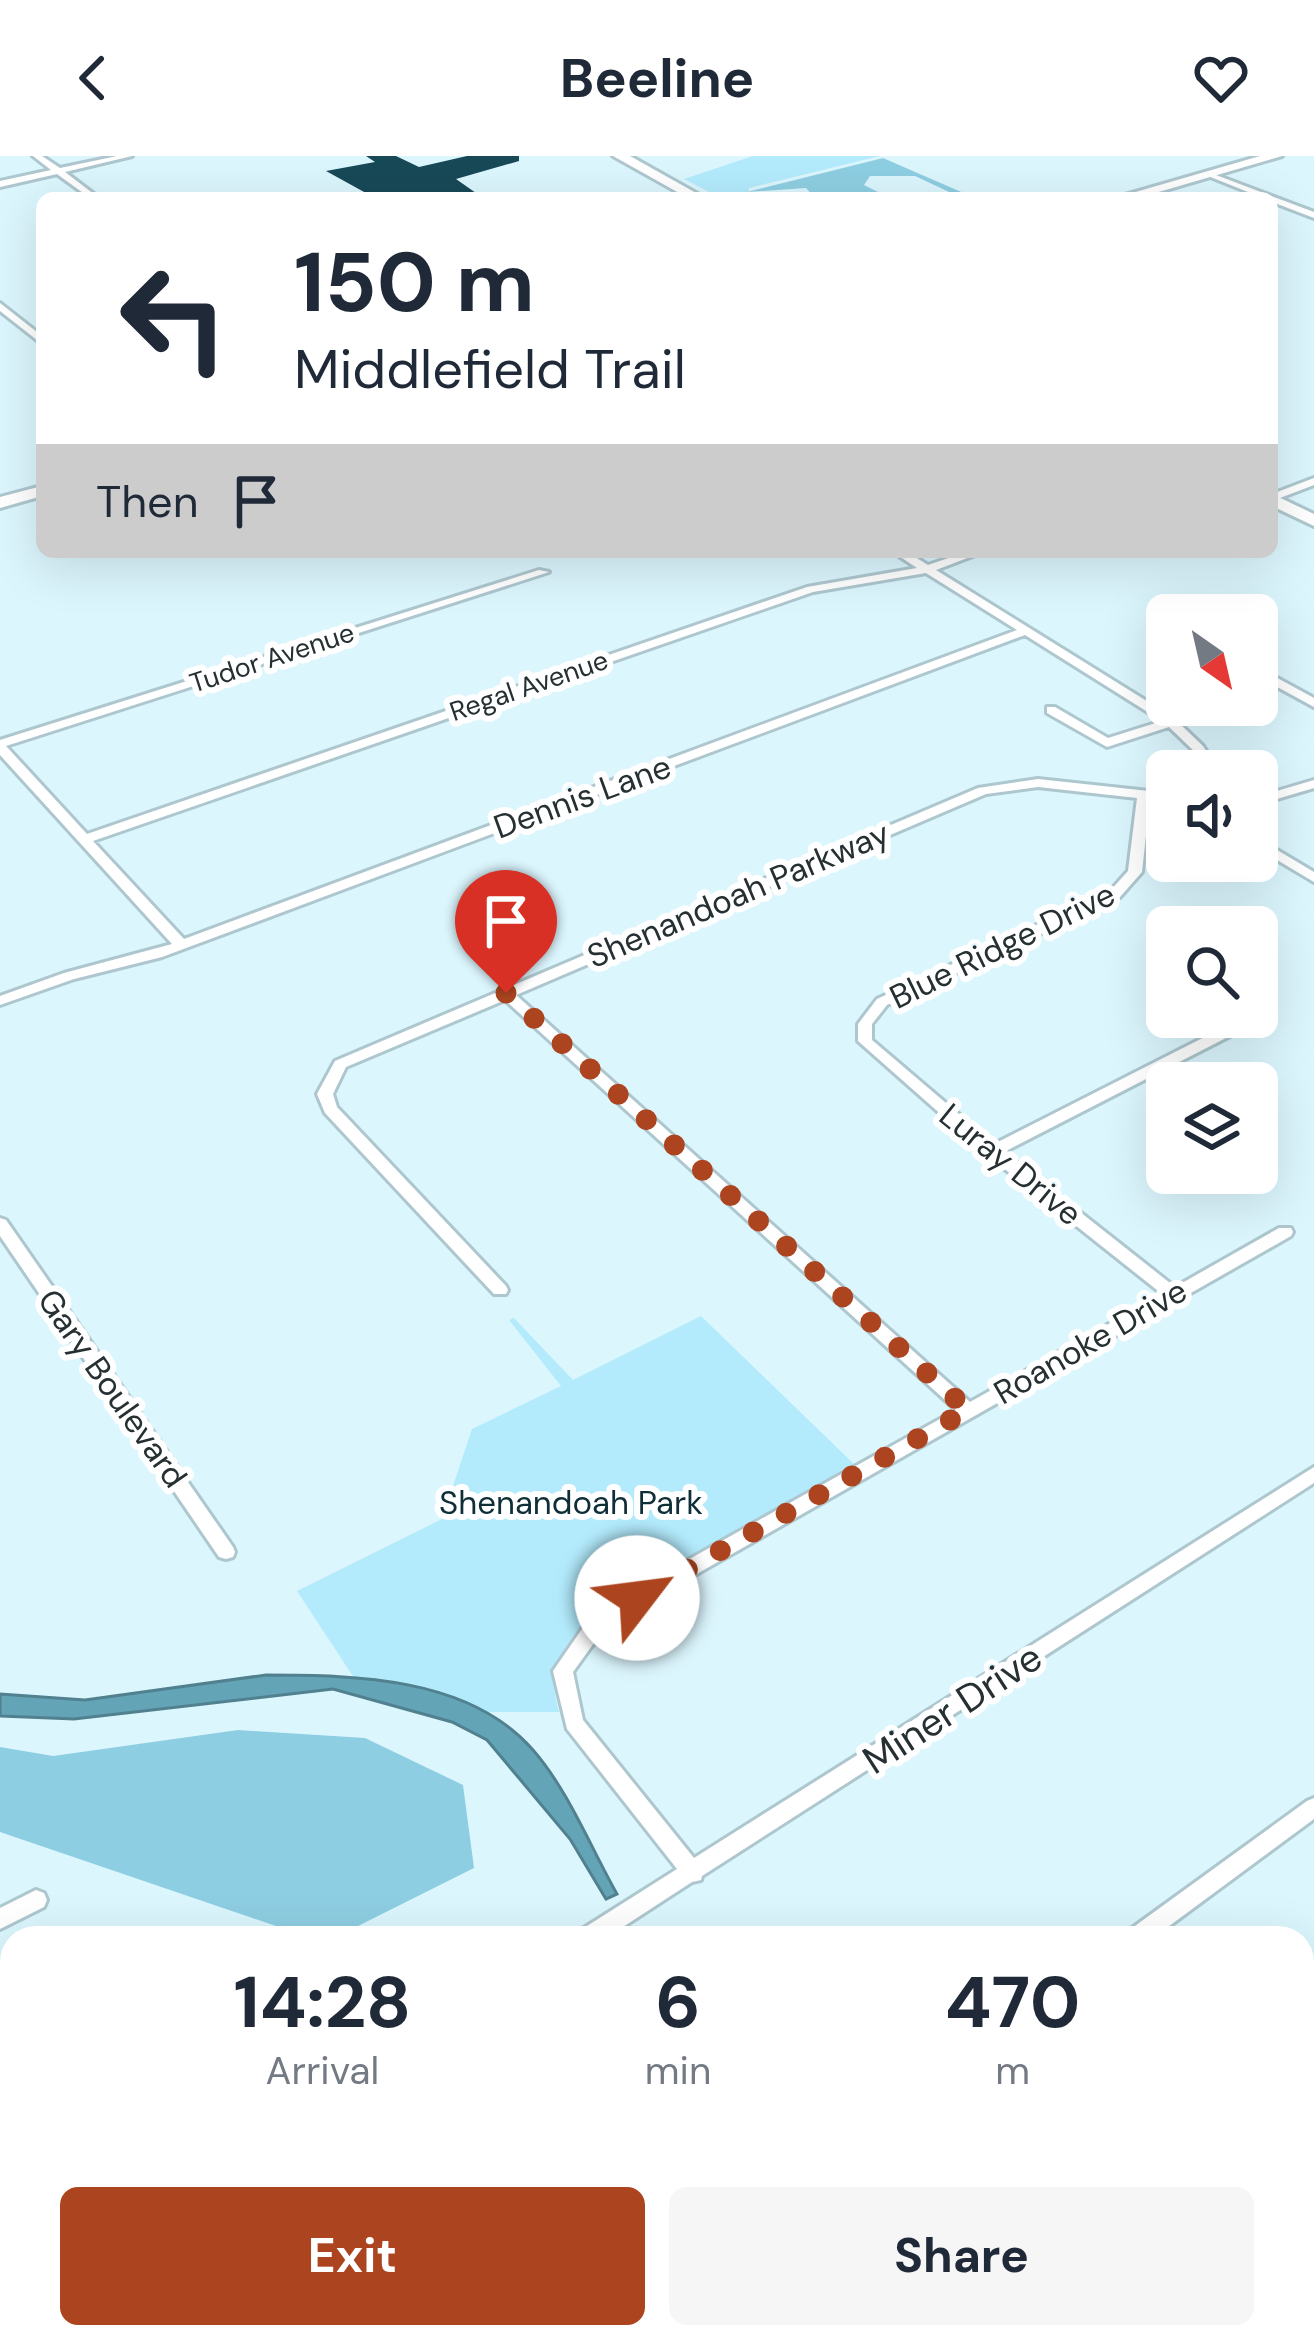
<!DOCTYPE html>
<html lang="en">
<head>
<meta charset="utf-8">
<style>
	:root { --surface:#fff; --page:#f6f6f7; --text:#1f2937; --muted:#747a83; --accent:#ac451f }
	body { margin:0; font-family:"DM Sans",sans-serif; background:var(--page); color:var(--text); height:100vh; display:flex; flex-direction:column; font-size:45px; white-space:nowrap }
	* { box-sizing:border-box; margin:0 }
	p { font-size:39px; color:var(--muted) }
	.icon { flex:none; width:66px; height:66px; fill:none; stroke:currentColor; stroke-width:2; stroke-linecap:round; stroke-linejoin:round }
	.map { position:relative; flex:1; overflow:hidden }
	.drawer { position:absolute; left:0px; top:1770px; width:1314px; height:423px; display:flex; flex-direction:column; background:var(--surface); border-radius:36px 36px 0 0; box-shadow:0 12px 48px #0002 }
	.drawer>* { flex:none }
	.top-card { position:absolute; left:36px; top:36px; width:1242px; height:366px; border-radius:18px; box-shadow:0 12px 48px #0002; background:#fff; color:var(--text); overflow:hidden }
	.needle { width:78px; rotate:146deg }
	.controls { position:absolute; left:1146px; top:438px; display:grid; gap:24px }
	.controls a { display:grid; place-items:center; width:132px; height:132px; border-radius:18px; background:var(--surface); box-shadow:0 12px 48px #0002; font-size:60px }
	.pin { position:absolute; display:grid; place-items:center; width:102px; height:102px; color:#fff; margin:-123px -51px; border-radius:50% 50% 50% 0; rotate:-45deg; box-shadow:0 0 12px #0007 }
	.pin .icon { rotate:45deg }
	.me { position:absolute; width:132px; margin:-66px; rotate:60deg; stroke-linejoin:round; filter:drop-shadow(0 0 9px #0008) }
	.turn { display:flex; align-items:center; gap:42px; height:252px; padding:0 60px; font-size:54px }
	.turn .icon { width:156px; height:156px; stroke-width:2.5 }
	.turn b { display:block; font-size:84px; line-height:102px }
	.then { display:flex; align-items:center; height:114px; padding:0 60px; background:#0003; gap:24px; font-size:45px }
	.eta { display:flex; justify-content:space-evenly; align-items:center; height:204px; text-align:center }
	.eta b { font-size:72px; font-weight:700; line-height:84px }
	.button { display:flex; gap:24px; margin-top:auto; padding:24px 60px }
	.button a { flex:1; height:138px; border-radius:18px; background:var(--accent); color:#fff; font-size:48px; font-weight:700; line-height:138px; text-align:center }
	.button a+a { background:var(--page); color:var(--text) }
	header { display:flex; justify-content:space-between; align-items:center; height:156px; padding:0 60px; background:var(--surface); font-size:54px; font-weight:700 }
	.map>svg:first-child { display:block }
	.green { fill:#b3ebfd }
	.forest { fill:#8ecee2 }
	.water { fill:#64a4b7; stroke:#51818f; stroke-width:3 }
	.building { fill:#184957 }
	.lines { fill:none; stroke-linecap:round; stroke-linejoin:round }
	.street-casing { stroke:#aec7cf; stroke-width:6 }
	.primary-casing { stroke:#aec7cf; stroke-width:6 }
	.street { fill:#fff; fill-rule:evenodd }
	.primary { fill:#fff; fill-rule:evenodd }
	.route { stroke:#ac451f; stroke-width:21; stroke-dasharray:0 37.8 }
	.labels { text-anchor:middle; stroke-width:12; stroke-linejoin:round; paint-order:stroke }
	.far-street-label { font-size:27px; fill:#263033; stroke:#fff }
	.street-label { font-size:33px; fill:#263033; stroke:#fff }
	.park-label { font-size:33px; fill:#0f2e37; stroke:#fff }
	.near-street-label { font-size:39px; fill:#263033; stroke:#fff }
</style>
</head>
<body>
<header><svg class="icon" aria-label="back" viewBox="0 0 24 24"><path d="M15 5l-7 7 7 7"/></svg>Beeline<svg class="icon" aria-label="heart" viewBox="0 0 24 24"><path d="M12 20l-8-8c-3-5 5-10 8-4 3-6 11-1 8 4z"/></svg></header>
<div class="map">
<svg width="1314" height="2191" viewBox="0 0 1314 2191">
	<rect width="100%" height="100%" fill="#dcf6fe"/>
	<!-- green -->
	<path class="green" d="M 753,0 L 880,0 L 749,32 L 748,38 L 721,42 L 684,23 Z
		M 701,1160 L 856,1310 L 587,1464 C 561,1492 547,1518 559,1556 L 469,1556 L 362,1534 L 297,1435 L 442,1363 L 472,1273 L 561,1230 L 509,1164 L 514,1162 L 573,1224 Z
		M 1314,1940 L 1314,2191 L 1257,2191 L 1250,2181 L 1302,2181 L 1302,1959 Z"/>
	<!-- forest -->
	<path class="forest" d="M 883,2 L 975,42 L 962,42 L 915,20 L 870,20 L 864,29 L 888,41 L 909,42 L 815,42 L 806,32 L 747,36 Z
		M 238,1574 L 365,1582 L 463,1629 L 474,1712 L 334,1782 L 311,1782 L 0,1676 L 0,1591 L 53,1600 Z"/>
	<!-- water -->
	<path class="water" d="M 266,1519 C 355,1519 470,1521 533,1594 C 568,1634 591,1692 617,1738 L 606,1743 L 570,1683 L 487,1584 L 452,1566 L 333,1533 L 74,1563 L 0,1560 L 0,1538 L 85,1544 Z"/>
	<!-- building -->
	<path class="building" d="M 366,0 L 396,0 L 419,11 L 467,0 L 519,0 L 519,5 L 456,23 L 483,42 L 375,42 L 326,15 L 375,6 Z"/>
	<g class="lines">
		<!-- street casing -->
		<g class="street-casing">
			<path id="street" d="M 33,0 L 42,0 L 60,12 L 117,0 L 132,0 L 65,16 L 99,42 L 90,42 L 57,18 L 0,31 L 0,25 L 51,14 Z
				M 1208,16 L 1314,56 L 1314,62 L 1272,46 L 1272,42 L 1263,42 L 1208,20 Z
				M 0,147 L 42,180 L 42,188 L 0,155 Z
				M 1314,322 L 1314,329 L 1272,345 L 1272,338 Z
				M 893,396 L 907,396 L 928,409 L 966,396 L 983,396 L 936,414 L 1174,562 L 1212,549 L 1231,549 L 1180,568 L 1203,590 L 1219,615 L 1207,615 L 1194,595 L 1169,571 L 1107,591 L 1047,557 L 1047,551 L 1055,551 L 1108,582 L 1162,565 L 1025,479 L 162,801 L 74,823 L 0,849 L 0,840 L 64,817 L 172,788 L 0,599 L 0,584 L 539,414 L 549,416 L 6,590 L 87,678 L 807,431 L 917,412 ZM 926,417 L 1017,474 L 184,783 L 93,685 L 813,436 Z
				M 1257,511 L 1314,542 L 1314,551 L 1257,520 Z
				M 1038,623 L 1167,637 L 1167,645 L 1150,643 L 1142,716 L 1120,741 L 887,849 L 872,868 L 872,884 L 994,988 L 1244,861 L 1257,861 L 1257,857 L 1261,858 L 1263,861 L 1261,864 L 1004,996 L 1175,1131 L 1279,1072 L 1291,1072 L 1293,1076 L 1291,1080 L 607,1469 L 573,1516 L 583,1564 L 694,1702 L 1314,1311 L 1314,1327 L 702,1720 L 701,1724 L 692,1726 L 606,1782 L 576,1782 L 579,1775 L 677,1713 L 567,1573 L 553,1515 L 593,1457 L 956,1254 L 505,844 L 346,911 L 333,938 L 337,951 L 506,1130 L 508,1134 L 506,1138 L 494,1138 L 325,957 L 317,938 L 335,905 L 978,632 ZM 1038,631 L 1137,642 L 1128,715 L 1110,735 L 877,843 L 858,868 L 858,885 L 987,999 L 1162,1138 L 970,1246 L 516,839 L 986,638 Z
				M 1314,624 L 1314,632 L 1257,649 L 1257,641 Z
				M 1257,682 L 1314,716 L 1314,726 L 1257,692 Z
				M 0,1062 L 6,1064 L 233,1391 L 235,1396 L 233,1401 L 226,1403 L 219,1401 L 0,1080 Z
				M 1314,1642 L 1314,1663 L 1153,1782 L 1125,1782 L 1128,1775 L 1307,1645 Z
				M 36,1734 L 44,1737 L 47,1744 L 44,1751 L 0,1773 L 0,1752 Z
				M 12,2121 L 12,2147 L 0,2152 L 0,2126 Z
				M 521,2181 L 555,2181 L 550,2191 L 516,2191 Z
				M 1099,2181 L 1131,2181 L 1126,2191 L 1094,2191 Z
				M 1205,2181 L 1234,2181 L 1238,2191 L 1209,2191 Z"/>
		</g>
		<!-- primary casing -->
		<g class="primary-casing">
			<path id="primary" d="M 613,0 L 630,0 L 705,42 L 688,42 Z
				M 1260,0 L 1282,0 L 1138,42 L 1115,42 Z
				M 42,330 L 42,340 L 0,352 L 0,341 Z
				M 1272,338 L 1314,358 L 1314,370 L 1272,350 Z"/>
		</g>
		<!-- street -->
		<use href="#street" class="street"/>
		<!-- primary -->
		<use href="#primary" class="primary"/>
	</g>
	<g class="lines">
		<!-- route -->
		<path class="route" d="M 506,837 L 968,1254 L 637,1442"/>
	</g>
	<g class="labels">
		<!-- far-street labels -->
		<g class="far-street-label">
			<text transform="translate(272 502) rotate(-18)" y="9">Tudor Avenue</text>
			<text transform="translate(529 530) rotate(-19)" y="9">Regal Avenue</text>
		</g>
		<!-- street labels -->
		<g class="street-label">
			<text transform="translate(582 640) rotate(-20)" y="12">Dennis Lane</text>
			<text transform="translate(738 738) rotate(-23)" y="12">Shenandoah Parkway</text>
			<text transform="translate(1002 789) rotate(-26)" y="12">Blue Ridge Drive</text>
			<text transform="translate(1011 1008) rotate(39)" y="12">Luray Drive</text>
			<text transform="translate(1090 1185) rotate(-30)" y="12">Roanoke Drive</text>
			<text transform="translate(113 1232) rotate(55)" y="12">Gary Boulevard</text>
		</g>
		<!-- park labels -->
		<g class="park-label">
			<text x="571" y="1358">Shenandoah Park</text>
		</g>
		<!-- near-street labels -->
		<g class="near-street-label">
			<text transform="translate(952 1552) rotate(-33)" y="14">Miner Drive</text>
		</g>
	</g>
</svg>
<div class="controls">
<a><svg class="needle" viewBox="-14 -14 28 28"><path d="M0-13l5 13h-10z" fill="#e53935"/><path d="M0 13l5-13h-10z" fill="#747a83"/></svg></a>
<a><svg class="icon" aria-label="sound" viewBox="0 0 24 24"><path d="M4 9h4l5-4v14l-5-4H4zM17 9q2 3 0 6"/></svg></a>
<a><svg class="icon" aria-label="search" viewBox="0 0 24 24"><circle cx="10" cy="10" r="6"/><path d="M15 15l6 6"/></svg></a>
<a><svg class="icon" aria-label="layers" viewBox="0 0 24 24"><path d="M12 4l9 5-9 5-9-5zM3 14l9 5 9-5"/></svg></a>
</div>
<div class="pin" style="left:506px;top:837px;background:#d93025"><svg class="icon" aria-label="arrive" viewBox="0 0 24 24"><path d="M6 21V4h12l-3 4 3 4H6"/></svg></div>
<svg class="me" style="left:637px;top:1442px" viewBox="-20 -20 40 40"><circle r="19" fill="#fff"/><path d="M0-13L10 11 0 6-10 11z" fill="#ac451f"/></svg>
<div class="top-card">
<div class="turn"><svg class="icon" aria-label="left" viewBox="0 0 24 24"><path d="M17 20v-9H6M10 6l-5 5 5 5"/></svg><div><b>150 m</b>Middlefield Trail</div></div>
<div class="then">Then<svg class="icon" aria-label="arrive" viewBox="0 0 24 24"><path d="M6 21V4h12l-3 4 3 4H6"/></svg></div>
</div>
<section class="drawer">
<div class="eta">
<div><b>14:28</b><p>Arrival</p></div>
<div><b>6</b><p>min</p></div>
<div><b>470</b><p>m</p></div>
</div>
<div class="button"><a>Exit</a><a>Share</a></div>
</section>
</div>
</body>
</html>
